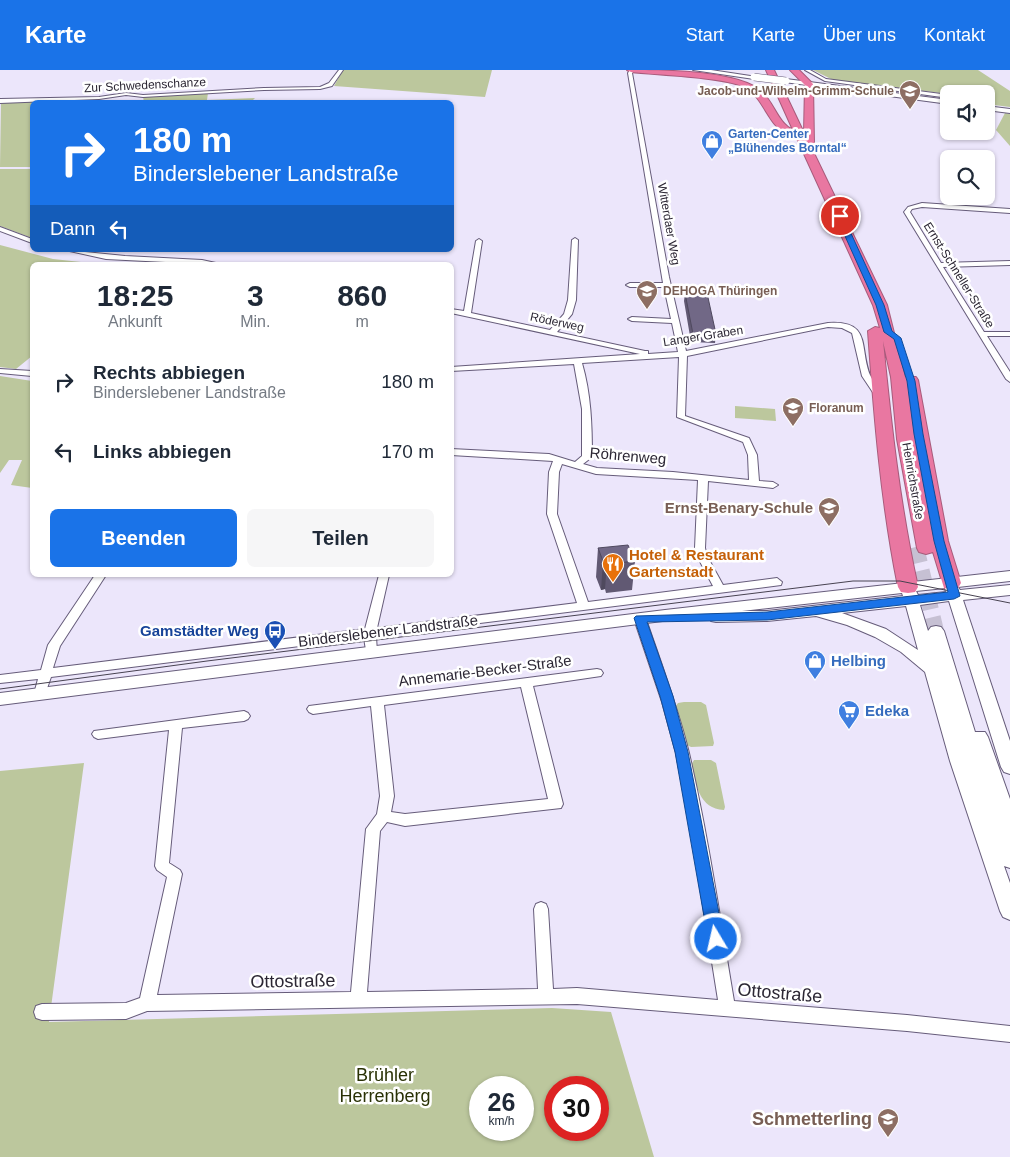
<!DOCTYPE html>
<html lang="de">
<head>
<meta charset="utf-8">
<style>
	:root { --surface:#fff; --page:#f6f6f7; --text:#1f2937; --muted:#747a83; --accent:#1a73e8 }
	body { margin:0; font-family:Helvetica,sans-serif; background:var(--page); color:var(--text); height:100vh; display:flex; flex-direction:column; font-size:19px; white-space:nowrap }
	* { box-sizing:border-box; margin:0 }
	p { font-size:16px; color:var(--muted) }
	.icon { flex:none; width:28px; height:28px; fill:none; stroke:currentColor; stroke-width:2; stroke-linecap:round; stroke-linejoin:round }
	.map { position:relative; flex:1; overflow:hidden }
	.drawer { position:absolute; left:30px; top:192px; width:424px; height:315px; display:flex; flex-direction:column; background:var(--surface); border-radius:8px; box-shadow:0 1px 4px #0004 }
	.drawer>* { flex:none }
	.hud { position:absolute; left:30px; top:30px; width:424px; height:152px; border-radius:8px; box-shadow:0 1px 4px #0004; background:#1a73e8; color:#fff; overflow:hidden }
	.tools { position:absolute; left:940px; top:15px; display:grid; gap:10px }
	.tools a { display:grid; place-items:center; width:55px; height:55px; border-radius:8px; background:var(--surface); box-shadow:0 1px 4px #0004; font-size:25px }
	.speed { position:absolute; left:469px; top:1006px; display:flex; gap:10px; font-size:25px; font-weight:700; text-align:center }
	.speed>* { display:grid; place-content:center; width:65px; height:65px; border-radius:50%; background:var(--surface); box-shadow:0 1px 4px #0004; line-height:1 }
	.speed small { font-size:12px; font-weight:400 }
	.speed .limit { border:8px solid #d22; background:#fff; color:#111 }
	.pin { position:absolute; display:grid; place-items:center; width:42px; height:42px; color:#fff; margin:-21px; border:2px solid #fff; border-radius:50%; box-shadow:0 1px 5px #0007 }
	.me { position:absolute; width:55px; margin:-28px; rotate:351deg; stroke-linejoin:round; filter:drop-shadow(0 0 4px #0008) }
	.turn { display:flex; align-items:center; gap:18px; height:105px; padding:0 20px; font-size:22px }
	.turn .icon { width:65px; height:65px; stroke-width:2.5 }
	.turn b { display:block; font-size:35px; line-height:42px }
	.then { display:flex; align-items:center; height:48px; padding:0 20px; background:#0003; gap:10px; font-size:19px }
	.eta { display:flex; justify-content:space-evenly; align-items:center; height:85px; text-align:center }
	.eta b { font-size:30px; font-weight:700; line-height:35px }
	.action { display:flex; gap:10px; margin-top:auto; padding:10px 20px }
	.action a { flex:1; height:58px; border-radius:8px; background:var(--accent); color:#fff; font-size:20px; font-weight:700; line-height:58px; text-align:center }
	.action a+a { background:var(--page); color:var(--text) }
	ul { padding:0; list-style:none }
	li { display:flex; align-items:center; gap:15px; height:70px; padding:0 20px }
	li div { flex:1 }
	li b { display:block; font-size:19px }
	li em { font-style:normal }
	header { display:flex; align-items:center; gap:30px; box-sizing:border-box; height:70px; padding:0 25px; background:var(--accent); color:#fff }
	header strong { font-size:24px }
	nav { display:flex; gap:28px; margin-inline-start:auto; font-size:18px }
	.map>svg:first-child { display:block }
	.green { fill:#bcc79d; fill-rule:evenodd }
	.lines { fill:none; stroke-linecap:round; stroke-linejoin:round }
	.secondary-tunnel { stroke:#c6c0d3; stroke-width:16; stroke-dasharray:16 8; stroke-linecap:butt }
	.street-casing { stroke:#665c7a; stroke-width:2 }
	.secondary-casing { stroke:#665c7a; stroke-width:2 }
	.highway-casing { stroke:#a75b7b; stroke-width:2 }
	.street { fill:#fff; fill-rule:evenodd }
	.secondary { fill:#fff; fill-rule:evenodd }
	.highway { fill:#e977a1; fill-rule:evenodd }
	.tram { stroke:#474250; stroke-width:1 }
	.secondary-bridge-casing { stroke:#665c7a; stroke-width:8; stroke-linecap:butt }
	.secondary-bridge { stroke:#fff; stroke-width:7 }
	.wall { fill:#615973 }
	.shaded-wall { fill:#4f495e }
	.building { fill:#716886; stroke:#4f495e }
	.route { fill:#1a73e8; stroke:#114b97 }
	.labels { text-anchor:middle; stroke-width:5; stroke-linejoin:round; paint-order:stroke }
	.far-street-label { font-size:12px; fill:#2c2734; stroke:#fff }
	.far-education-label { font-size:12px; font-weight:bold; fill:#785e54; stroke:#fff; text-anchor:start }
	.far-shop-label { font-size:12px; font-weight:bold; fill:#366cbe; stroke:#fff; text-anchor:start }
	.street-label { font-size:15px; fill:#2c2734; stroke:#fff }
	.education-label { font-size:15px; font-weight:bold; fill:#785e54; stroke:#fff; text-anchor:end }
	.food-label { font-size:15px; font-weight:bold; fill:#c56008; stroke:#fff; text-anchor:start }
	.transit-label { font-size:15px; font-weight:bold; fill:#164399; stroke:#fff; text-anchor:end }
	.shop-label { font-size:15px; font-weight:bold; fill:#366cbe; stroke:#fff; text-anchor:start }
	.near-street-label { font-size:18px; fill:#2c2734; stroke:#fff }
	.near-park-label { font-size:18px; fill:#293105; stroke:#fff }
	.near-education-label { font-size:18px; font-weight:bold; fill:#785e54; stroke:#fff; text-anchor:end }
</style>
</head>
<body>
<header>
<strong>Karte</strong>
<nav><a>Start</a><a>Karte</a><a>Über uns</a><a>Kontakt</a></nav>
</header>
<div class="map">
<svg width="1010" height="1087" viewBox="0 0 1010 1087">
	<rect width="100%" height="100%" fill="#ece6fb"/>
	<!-- green -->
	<path class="green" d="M 343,0 L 492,0 L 485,27 L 334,16 Z
		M 813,0 L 978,0 L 1010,21 L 1010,37 L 986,34 L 986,24 L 949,24 L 849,12 L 833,10 Z
		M 208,23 L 207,30 L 255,28 L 251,32 L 144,32 L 143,27 Z
		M 66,30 L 65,32 L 32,32 L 32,97 L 0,97 L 1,32 Z
		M 1005,43 L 1010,44 L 1010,76 L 996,60 Z
		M 0,99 L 32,99 L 32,168 L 0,156 Z
		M 0,175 L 53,189 L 109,195 L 32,195 L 32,286 L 16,299 L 0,297 Z
		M 0,306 L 32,311 L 32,418 L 11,415 L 22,390 L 9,390 L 0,403 Z
		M 735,336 L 775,339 L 776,351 L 735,348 Z
		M 684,632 L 701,632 L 706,635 L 714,673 L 713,676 L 691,677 L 687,675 L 675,637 L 678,633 Z
		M 694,690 L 711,690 L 716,693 L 725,737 L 724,740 C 699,739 696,714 691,695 Z
		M 84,693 L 49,952 L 552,938 L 611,942 L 654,1087 L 0,1087 L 0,701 ZM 480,1018 L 522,1018 L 522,1060 L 480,1060 ZM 555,1018 L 598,1018 L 598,1060 L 555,1060 Z"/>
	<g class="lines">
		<!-- secondary-tunnel -->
		<path class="secondary-tunnel" d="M 916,477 L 936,561"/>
		<!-- street casing -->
		<g class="street-casing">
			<path id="street" d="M 339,0 L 343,0 L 332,16 L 320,19 L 264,20 L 143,27 L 126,25 L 99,29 L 0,33 L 0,29 L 99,27 L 126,23 L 143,25 L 264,18 L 320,17 L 329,13 Z
				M 630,0 L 634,1 L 632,3 L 669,207 L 686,281 L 828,253 C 872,250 859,277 870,305 C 873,312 879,319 883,325 L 879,328 L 876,327 L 862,306 L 852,263 L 842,258 L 828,257 L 687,286 L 685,346 L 749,368 L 757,385 L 759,411 L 773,412 L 778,415 L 773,418 L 708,411 L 705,478 L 707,486 L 723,515 L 777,508 L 782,512 L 781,515 L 376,566 L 377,583 L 375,586 L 367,586 L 364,568 L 51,607 L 44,627 L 36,627 L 34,624 L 38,609 L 0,613 L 0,605 L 41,600 L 48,575 L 95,505 L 106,505 L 60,576 L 53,598 L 365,559 L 379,505 L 389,505 L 377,558 L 577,533 L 547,444 L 549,402 L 553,391 L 451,385 L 451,379 L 549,384 L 575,392 L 582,386 L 582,339 L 574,294 L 451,301 L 451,297 L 640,284 L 451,243 L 451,239 L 464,241 L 476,171 L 479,169 L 482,171 L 471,243 L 550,260 L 564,244 L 568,230 L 572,170 L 575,168 L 578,170 L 576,230 L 572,244 L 557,262 L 645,281 L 648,281 L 648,284 L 678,282 L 672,253 L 632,251 L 628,249 L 632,247 L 671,249 L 664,217 L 630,217 L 626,215 L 630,213 L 663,213 L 628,3 ZM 679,287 L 677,347 L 743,372 L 748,385 L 749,410 L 673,402 L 597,398 L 583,394 L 592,387 C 592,355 591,324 582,293 ZM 562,394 L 596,404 L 698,410 L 695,478 L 697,486 L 713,516 L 588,532 L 557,444 L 559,402 Z
				M 805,0 L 810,0 L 826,9 L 949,25 L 949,28 L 825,11 Z
				M 922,133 L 1010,139 L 1010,143 L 922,137 L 912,139 L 910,142 L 941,193 L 1010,191 L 1010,195 L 943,197 L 984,262 L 1010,262 L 1010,266 L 987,266 L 1010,302 L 1010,312 L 1006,309 L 904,142 L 908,137 Z
				M 0,157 L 32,169 L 32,173 L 0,161 Z
				M 65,180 L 125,186 L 202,190 L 225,195 L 106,189 Z
				M 0,299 L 32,301 L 32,306 L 0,303 Z
				M 640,545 L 646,549 C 661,593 678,638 689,683 C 708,765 720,848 734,931 L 907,945 L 1010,956 L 1010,972 L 907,961 L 577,934 L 147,941 L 126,949 L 42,950 L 36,948 L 34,942 L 36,936 L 42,934 L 126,933 L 140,928 L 167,807 L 157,800 L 155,796 L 169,660 L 98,669 L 94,667 L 92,664 L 94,661 L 244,641 L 248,643 L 250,646 L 248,649 L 244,651 L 182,658 L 169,793 L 180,800 L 182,804 L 157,925 L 351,922 L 366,759 L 377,744 L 380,726 L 371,636 L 313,644 L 309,642 L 307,639 L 309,636 L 597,599 L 601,600 L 603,603 L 601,606 L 533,616 L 563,734 L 561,738 L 405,756 L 387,752 L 380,761 L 367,922 L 538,919 L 534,839 L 536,834 L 541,832 L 546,834 L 548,839 L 553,919 L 577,918 L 718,930 L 694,779 L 676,683 L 662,632 L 634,549 ZM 521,617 L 548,729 L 405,744 L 391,742 L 394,726 L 384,635 Z"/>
		</g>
		<!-- secondary casing -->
		<g class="secondary-casing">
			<path id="secondary" d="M 693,0 L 711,0 L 757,7 L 754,9 Z
				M 786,9 L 949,30 L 949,34 L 784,12 L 784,10 Z
				M 986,36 L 1010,39 L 1010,43 L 986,40 Z
				M 1010,501 L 1010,511 L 958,517 L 960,520 L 1010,515 L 1010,525 L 963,530 L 1010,671 L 1010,704 L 1004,702 L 1001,697 L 949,531 L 920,535 L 928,561 L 931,557 L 936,556 L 941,557 L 944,561 L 975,662 L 985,662 L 988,667 L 1010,729 L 1010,798 L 1004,796 L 1010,813 L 1010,850 L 1003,847 L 1000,841 L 950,691 L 925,602 L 901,582 L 875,567 L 847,555 L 816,546 L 767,551 L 716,552 L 711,551 L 708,547 L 710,545 L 0,635 L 0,623 L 665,540 ZM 945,518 L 946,522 L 918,525 L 916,521 ZM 902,523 L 903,526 L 767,541 L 742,541 ZM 906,536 L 918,580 L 886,559 L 842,543 Z"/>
		</g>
		<!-- highway casing -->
		<g class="highway-casing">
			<path id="highway" d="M 627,0 C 658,0 740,0 762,22 C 774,33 778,53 793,60 L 766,0 L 774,0 L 804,63 L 805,15 L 790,0 L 799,0 L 813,14 L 814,74 L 811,77 L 887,235 L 905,307 L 916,307 L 918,310 L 948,471 L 961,513 L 958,518 L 951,519 L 944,518 L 933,482 L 926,484 L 919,482 L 917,478 L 897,369 L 891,307 L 883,271 C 891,353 900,436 918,517 L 915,522 L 908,523 L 901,522 L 898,517 C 881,433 874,347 868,261 L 875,257 L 880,258 L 873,235 L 794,62 L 790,65 C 769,59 765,29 746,18 C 728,7 656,5 631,2 Z"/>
		</g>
		<!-- street -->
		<use href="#street" class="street"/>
		<!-- secondary -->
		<use href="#secondary" class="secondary"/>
		<!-- highway -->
		<use href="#highway" class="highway"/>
		<!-- tram -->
		<path class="tram" d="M 0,619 L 207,591 L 853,511 L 900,511 L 1010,533"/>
		<!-- secondary-bridge casing -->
		<g class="secondary-bridge-casing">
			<path id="secondary-bridge" d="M 754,7 L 786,11"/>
		</g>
		<!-- secondary-bridge -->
		<use href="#secondary-bridge" class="secondary-bridge"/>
	</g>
	<!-- wall -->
	<path class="wall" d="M 685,223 L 716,264 L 715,273 L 691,272 L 684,231 Z
		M 598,478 L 635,491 L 632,520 L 606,523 L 605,519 L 601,520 L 596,507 Z"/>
	<!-- shaded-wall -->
	<path class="shaded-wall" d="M 603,491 L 607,491 L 605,519 L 601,520 Z"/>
	<!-- building -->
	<path class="building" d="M 685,223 L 707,223 L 716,264 L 693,264 Z
		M 628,475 L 635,491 L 609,494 L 607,491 L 603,491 L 598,478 Z"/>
	<!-- route -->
	<path class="route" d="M 840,144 L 843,146 L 884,235 L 892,261 L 901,268 L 915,311 L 923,364 L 944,471 L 960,526 L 954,529 L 767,550 L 647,552 L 673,626 L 688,682 L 724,869 L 721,874 L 716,876 L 710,874 L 708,869 L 675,682 L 660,626 L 634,548 L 636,546 L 767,542 L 948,522 L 934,471 L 914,364 L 907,311 L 894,269 L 884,262 L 876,235 L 836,146 Z"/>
	<!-- icons -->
	<defs>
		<g id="school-pin" transform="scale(1.125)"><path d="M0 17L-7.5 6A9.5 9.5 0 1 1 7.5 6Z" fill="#8d6e63" stroke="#fff"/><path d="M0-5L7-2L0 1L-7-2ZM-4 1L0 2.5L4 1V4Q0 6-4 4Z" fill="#fff"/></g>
		<g id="shop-pin" transform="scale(1.125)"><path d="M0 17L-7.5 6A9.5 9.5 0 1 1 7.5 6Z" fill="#3f7fe0" stroke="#fff"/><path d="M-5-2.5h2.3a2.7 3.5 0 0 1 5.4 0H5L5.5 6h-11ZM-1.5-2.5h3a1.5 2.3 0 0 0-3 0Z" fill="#fff"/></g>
		<g id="restaurant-pin" transform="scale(1.125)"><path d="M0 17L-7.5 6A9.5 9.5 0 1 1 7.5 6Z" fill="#e8710a" stroke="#fff"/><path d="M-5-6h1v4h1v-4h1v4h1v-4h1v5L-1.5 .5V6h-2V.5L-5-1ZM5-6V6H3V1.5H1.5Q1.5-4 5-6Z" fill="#fff"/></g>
		<g id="bus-pin" transform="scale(1.125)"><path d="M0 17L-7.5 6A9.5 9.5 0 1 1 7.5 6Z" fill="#1a4fb4" stroke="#fff"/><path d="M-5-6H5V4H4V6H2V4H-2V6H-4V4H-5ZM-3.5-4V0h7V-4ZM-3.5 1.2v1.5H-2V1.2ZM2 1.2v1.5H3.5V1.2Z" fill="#fff"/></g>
		<g id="supermarket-pin" transform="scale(1.125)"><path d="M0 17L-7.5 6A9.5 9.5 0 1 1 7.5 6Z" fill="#3f7fe0" stroke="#fff"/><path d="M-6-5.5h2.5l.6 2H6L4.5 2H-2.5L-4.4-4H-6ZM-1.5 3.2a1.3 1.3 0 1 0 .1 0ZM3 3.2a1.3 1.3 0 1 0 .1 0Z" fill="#fff"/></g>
	</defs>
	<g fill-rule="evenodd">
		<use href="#school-pin" x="910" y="21"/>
		<use href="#shop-pin" x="712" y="71"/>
		<use href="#school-pin" x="647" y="221"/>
		<use href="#school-pin" x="793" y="338"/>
		<use href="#school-pin" x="829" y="438"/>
		<use href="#restaurant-pin" x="613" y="494"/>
		<use href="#bus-pin" x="275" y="561"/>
		<use href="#shop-pin" x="815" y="591"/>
		<use href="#supermarket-pin" x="849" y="641"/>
		<use href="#school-pin" x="888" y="1049"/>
	</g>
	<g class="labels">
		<!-- far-street labels -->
		<g class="far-street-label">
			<text transform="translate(145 15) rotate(-3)" y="4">Zur Schwedenschanze</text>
			<text transform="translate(669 154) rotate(80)" y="4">Witterdaer Weg</text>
			<text transform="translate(959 205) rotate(58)" y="4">Ernst-Schneller-Straße</text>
			<text transform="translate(557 252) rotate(12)" y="4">Röderweg</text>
			<text transform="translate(703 266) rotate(-9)" y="4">Langer Graben</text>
			<text transform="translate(913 411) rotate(80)" y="4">Heinrichstraße</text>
		</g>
		<!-- far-education labels -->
		<g class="far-education-label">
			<text x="894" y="25" text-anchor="end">Jacob-und-Wilhelm-Grimm-Schule</text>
			<text x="663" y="225">DEHOGA Thüringen</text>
			<text x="809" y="342">Floranum</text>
		</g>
		<!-- far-shop labels -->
		<g class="far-shop-label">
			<text x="728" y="68">Garten-Center<tspan x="728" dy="14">„Blühendes Borntal“</tspan></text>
		</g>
		<!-- street labels -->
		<g class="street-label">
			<text transform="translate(628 386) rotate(5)" y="5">Röhrenweg</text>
			<text transform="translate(388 561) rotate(-7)" y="5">Binderslebener Landstraße</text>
			<text transform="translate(485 601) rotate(-7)" y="5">Annemarie-Becker-Straße</text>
		</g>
		<!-- education labels -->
		<g class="education-label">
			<text x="813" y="443">Ernst-Benary-Schule</text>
		</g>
		<!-- food labels -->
		<g class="food-label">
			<text x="629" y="490">Hotel &amp; Restaurant<tspan x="629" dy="17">Gartenstadt</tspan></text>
		</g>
		<!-- transit labels -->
		<g class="transit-label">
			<text x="259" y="566">Gamstädter Weg</text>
		</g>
		<!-- shop labels -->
		<g class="shop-label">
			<text x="831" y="596">Helbing</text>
			<text x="865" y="646">Edeka</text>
		</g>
		<!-- near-street labels -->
		<g class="near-street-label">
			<text transform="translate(293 911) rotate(-1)" y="6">Ottostraße</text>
			<text transform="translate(780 923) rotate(5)" y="6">Ottostraße</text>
		</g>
		<!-- near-park labels -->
		<g class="near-park-label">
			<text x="385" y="1011">Brühler<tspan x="385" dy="21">Herrenberg</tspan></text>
		</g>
		<!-- near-education labels -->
		<g class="near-education-label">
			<text x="872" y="1055">Schmetterling</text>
		</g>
	</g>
</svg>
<div class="tools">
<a><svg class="icon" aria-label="sound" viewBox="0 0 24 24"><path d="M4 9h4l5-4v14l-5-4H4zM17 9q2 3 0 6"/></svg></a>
<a><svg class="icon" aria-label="search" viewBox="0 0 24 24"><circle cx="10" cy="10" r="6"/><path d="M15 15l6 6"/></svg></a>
</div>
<div class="speed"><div>26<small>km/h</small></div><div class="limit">30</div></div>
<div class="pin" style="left:840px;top:146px;background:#d93025"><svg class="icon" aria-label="arrive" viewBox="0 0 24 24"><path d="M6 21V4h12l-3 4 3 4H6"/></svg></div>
<svg class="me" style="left:716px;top:869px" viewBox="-20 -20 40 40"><circle r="17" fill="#1a73e8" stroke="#fff" stroke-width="3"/><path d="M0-11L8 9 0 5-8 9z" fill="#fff"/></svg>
<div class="hud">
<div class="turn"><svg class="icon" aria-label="right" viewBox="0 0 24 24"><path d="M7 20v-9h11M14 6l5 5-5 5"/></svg><div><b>180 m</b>Binderslebener Landstraße</div></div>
<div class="then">Dann<svg class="icon" aria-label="left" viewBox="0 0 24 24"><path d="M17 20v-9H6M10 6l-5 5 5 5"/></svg></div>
</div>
<section class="drawer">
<div class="eta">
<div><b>18:25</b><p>Ankunft</p></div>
<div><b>3</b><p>Min.</p></div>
<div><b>860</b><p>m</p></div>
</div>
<ul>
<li><svg class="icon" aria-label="right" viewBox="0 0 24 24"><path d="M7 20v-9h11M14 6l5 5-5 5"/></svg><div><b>Rechts abbiegen</b><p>Binderslebener Landstraße</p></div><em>180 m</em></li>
<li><svg class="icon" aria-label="left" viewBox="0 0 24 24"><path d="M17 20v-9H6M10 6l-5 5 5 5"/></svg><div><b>Links abbiegen</b></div><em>170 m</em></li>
</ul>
<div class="action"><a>Beenden</a><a>Teilen</a></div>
</section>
</div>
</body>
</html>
